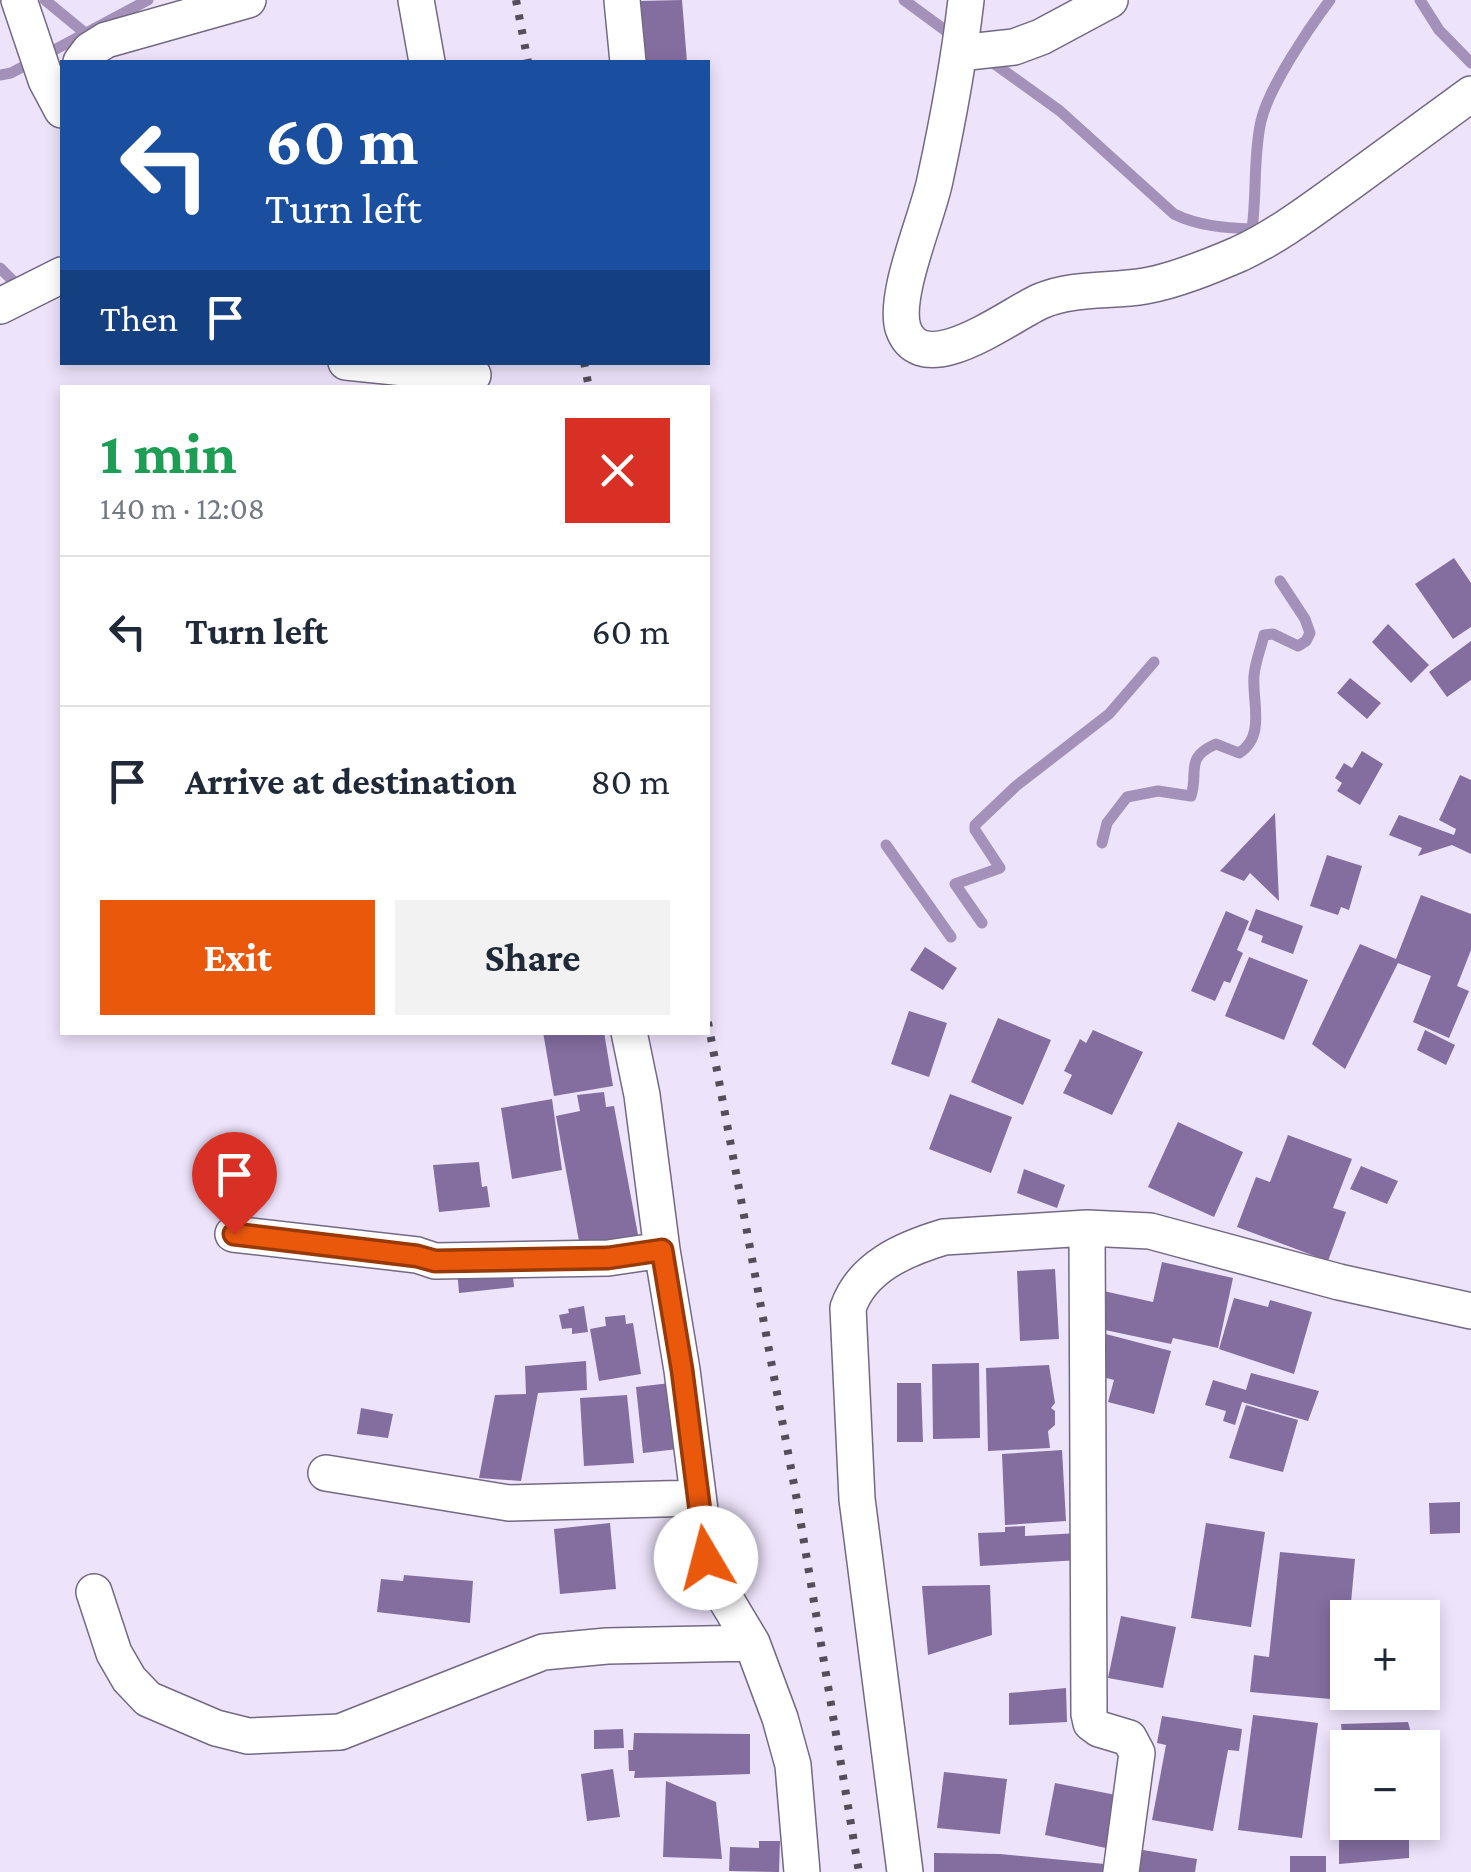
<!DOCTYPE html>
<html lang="en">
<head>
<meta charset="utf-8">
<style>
	:root { --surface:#fff; --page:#f2f2f3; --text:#1f2937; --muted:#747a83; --line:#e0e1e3; --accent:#ea580c }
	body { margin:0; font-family:"Crimson Pro",serif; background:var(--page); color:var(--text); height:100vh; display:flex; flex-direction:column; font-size:38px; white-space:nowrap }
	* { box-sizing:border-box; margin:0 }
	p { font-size:32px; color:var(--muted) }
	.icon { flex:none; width:55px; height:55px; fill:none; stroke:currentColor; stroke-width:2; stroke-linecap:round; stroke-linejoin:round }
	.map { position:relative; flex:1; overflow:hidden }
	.sheet { position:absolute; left:60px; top:385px; width:650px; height:650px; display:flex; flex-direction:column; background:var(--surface); border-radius:0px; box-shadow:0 5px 15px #0003 }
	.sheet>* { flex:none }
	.guide { position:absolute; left:60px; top:60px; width:650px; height:305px; border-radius:0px; box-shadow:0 5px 15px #0003; background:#1a4fa0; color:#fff; overflow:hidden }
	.fabs { position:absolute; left:1330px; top:1600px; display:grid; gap:20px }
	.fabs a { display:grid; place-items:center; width:110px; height:110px; border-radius:0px; background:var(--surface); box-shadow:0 5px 15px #0003; font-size:50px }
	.pin { position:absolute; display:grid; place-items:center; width:85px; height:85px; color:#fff; margin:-102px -42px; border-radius:50% 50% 50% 0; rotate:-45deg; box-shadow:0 0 10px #0007 }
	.pin .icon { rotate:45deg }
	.me { position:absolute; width:110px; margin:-55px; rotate:352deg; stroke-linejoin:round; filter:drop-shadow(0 0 8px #0008) }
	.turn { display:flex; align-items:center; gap:35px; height:210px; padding:0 40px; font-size:45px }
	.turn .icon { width:130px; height:130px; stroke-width:2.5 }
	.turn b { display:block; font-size:70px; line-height:85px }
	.then { display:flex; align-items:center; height:95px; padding:0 40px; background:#0003; gap:20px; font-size:38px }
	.round { display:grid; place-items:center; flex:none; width:105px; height:105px; border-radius:0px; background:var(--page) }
	.headline { display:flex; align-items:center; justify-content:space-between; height:170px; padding:0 40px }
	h1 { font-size:60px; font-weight:700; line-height:75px; color:#1e9e55 }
	.primary-button { display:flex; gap:20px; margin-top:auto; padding:20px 40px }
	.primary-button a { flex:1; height:115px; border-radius:0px; background:var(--accent); color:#fff; font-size:40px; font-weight:700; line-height:115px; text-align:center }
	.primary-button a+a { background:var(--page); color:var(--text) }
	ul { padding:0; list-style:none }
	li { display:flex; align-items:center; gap:30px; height:150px; padding:0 40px; border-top:2px solid var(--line) }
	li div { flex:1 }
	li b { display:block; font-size:38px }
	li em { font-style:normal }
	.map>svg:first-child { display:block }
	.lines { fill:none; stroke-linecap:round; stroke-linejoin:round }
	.stream { stroke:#a391ba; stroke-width:11 }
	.building { fill:#846ea0 }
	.minor-casing { stroke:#746983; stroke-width:38 }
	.minor { stroke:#fff; stroke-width:35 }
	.rail { stroke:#534e5a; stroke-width:8; stroke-dasharray:5 10; stroke-linecap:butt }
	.route-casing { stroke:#983908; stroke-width:25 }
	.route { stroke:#ea580c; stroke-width:18 }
</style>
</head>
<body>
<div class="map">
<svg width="1471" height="1872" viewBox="0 0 1471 1872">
	<rect width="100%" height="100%" fill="#ede3fb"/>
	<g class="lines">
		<!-- stream -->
		<path class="stream" d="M 45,0 L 85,33
			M 904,0 L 957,39
			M 1420,0 L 1439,30 L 1471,63
			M 985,57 L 1060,111 L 1174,214 C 1198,226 1226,228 1252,229 C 1257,193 1253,156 1261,121 C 1269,87 1309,28 1330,0
			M 0,75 L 11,73 L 148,0
			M 0,268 L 19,287 L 23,285
			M 1102,843 L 1107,823 L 1127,797 L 1158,791 L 1191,796 C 1199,771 1184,758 1216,744 L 1239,753 C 1266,736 1252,702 1254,676 C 1255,662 1261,648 1264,635 L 1273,634 L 1298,646 L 1306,641 L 1310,633 L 1305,619 L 1280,581
			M 886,845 L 951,937
			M 982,923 L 955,884 L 1000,868 L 975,830 L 975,825 L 1016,786 L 1109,714 L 1154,662"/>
	</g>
	<!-- building -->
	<path class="building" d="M 682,0 L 687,62 L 644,62 L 639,1 Z
		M 1454,558 L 1471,583 L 1471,627 L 1453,639 L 1415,584 Z
		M 1388,624 L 1429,665 L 1411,683 L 1372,642 Z
		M 1471,641 L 1471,680 L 1447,697 L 1429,672 Z
		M 1350,678 L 1381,703 L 1367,719 L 1337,693 Z
		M 1362,751 L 1383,764 L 1360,805 L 1337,791 L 1342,783 L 1335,778 L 1344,763 L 1352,768 Z
		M 1460,775 L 1471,780 L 1471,854 L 1452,845 L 1418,856 L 1422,848 L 1389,835 L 1399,815 L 1454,835 L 1456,829 L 1439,820 Z
		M 1275,813 L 1279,901 L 1250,873 L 1244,881 L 1220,871 Z
		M 1327,855 L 1362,866 L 1349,910 L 1341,907 L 1338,915 L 1310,906 Z
		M 1421,895 L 1471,914 L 1471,950 L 1457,986 L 1469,991 L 1449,1038 L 1413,1022 L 1431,976 L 1398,963 L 1345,1069 L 1312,1044 L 1360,944 L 1396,959 Z
		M 1256,909 L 1303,926 L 1293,954 L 1261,942 L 1263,936 L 1248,930 Z
		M 1226,911 L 1249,921 L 1237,950 L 1243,953 L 1230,983 L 1224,981 L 1215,1001 L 1191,991 Z
		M 925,947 L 957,968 L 943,990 L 910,970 Z
		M 1249,957 L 1308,980 L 1284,1040 L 1225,1016 Z
		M 909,1011 L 947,1023 L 929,1077 L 891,1064 Z
		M 998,1018 L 1051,1040 L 1023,1105 L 971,1082 Z
		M 1093,1030 L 1143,1052 L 1112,1115 L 1063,1093 L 1072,1075 L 1064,1071 L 1080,1039 L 1086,1043 Z
		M 1425,1030 L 1455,1045 L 1446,1065 L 1417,1050 Z
		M 543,1032 L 604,1032 L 613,1086 L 554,1096 Z
		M 604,1092 L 606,1107 L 614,1106 L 639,1240 L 581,1252 L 556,1116 L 580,1111 L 577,1095 Z
		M 950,1094 L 1012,1117 L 991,1173 L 929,1149 Z
		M 552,1099 L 562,1170 L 512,1179 L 501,1108 Z
		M 1178,1122 L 1243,1152 L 1214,1217 L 1148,1187 Z
		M 1288,1135 L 1352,1159 L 1333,1208 L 1346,1212 L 1328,1261 L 1237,1227 L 1256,1177 L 1270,1182 Z
		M 479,1162 L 482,1187 L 487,1186 L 490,1207 L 439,1212 L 433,1165 Z
		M 1361,1166 L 1398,1181 L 1387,1204 L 1350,1189 Z
		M 1024,1169 L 1065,1185 L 1057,1208 L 1017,1193 Z
		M 1162,1262 L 1233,1278 L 1218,1348 L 1173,1338 L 1171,1344 L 1091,1327 L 1099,1290 L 1153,1302 Z
		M 512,1266 L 514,1287 L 459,1293 L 457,1268 Z
		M 1055,1269 L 1059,1339 L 1020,1341 L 1017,1271 Z
		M 1234,1298 L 1268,1307 L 1270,1300 L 1312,1312 L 1294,1374 L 1219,1349 Z
		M 584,1306 L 588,1332 L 572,1334 L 572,1328 L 562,1329 L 559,1315 L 569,1313 L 568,1309 Z
		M 625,1315 L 626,1324 L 633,1323 L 641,1374 L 599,1381 L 590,1329 L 606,1326 L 605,1317 Z
		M 1098,1332 L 1171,1351 L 1154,1414 L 1108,1402 L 1114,1380 L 1087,1373 Z
		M 586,1361 L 587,1390 L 538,1393 L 521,1481 L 479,1478 L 495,1395 L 526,1394 L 525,1366 Z
		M 979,1363 L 980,1438 L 933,1439 L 932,1364 Z
		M 1049,1365 L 1055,1403 L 1051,1408 L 1055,1411 L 1055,1425 L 1048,1431 L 1050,1448 L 988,1451 L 986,1368 Z
		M 1251,1373 L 1319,1391 L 1308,1421 L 1242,1402 L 1235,1425 L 1223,1421 L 1226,1411 L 1205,1405 L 1213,1380 L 1246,1390 Z
		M 679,1382 L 687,1448 L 643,1453 L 636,1387 Z
		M 897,1383 L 921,1383 L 923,1442 L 897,1442 Z
		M 627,1395 L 634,1463 L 584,1466 L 580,1398 Z
		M 1246,1405 L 1298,1420 L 1283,1472 L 1229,1458 Z
		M 361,1408 L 393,1414 L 388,1438 L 357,1434 Z
		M 1062,1450 L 1066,1521 L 1005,1525 L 1002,1454 Z
		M 1460,1502 L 1460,1533 L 1430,1534 L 1429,1503 Z
		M 610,1523 L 616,1589 L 560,1594 L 554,1529 Z
		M 1206,1523 L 1265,1532 L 1251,1627 L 1191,1618 Z
		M 1025,1526 L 1025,1536 L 1079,1533 L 1080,1560 L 980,1566 L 978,1533 L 1005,1532 L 1005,1527 Z
		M 1280,1552 L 1355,1559 L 1342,1700 L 1250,1692 L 1254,1655 L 1269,1657 Z
		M 404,1575 L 473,1581 L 470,1623 L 377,1612 L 381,1579 L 403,1581 Z
		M 990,1585 L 992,1635 L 928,1655 L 922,1586 Z
		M 1121,1616 L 1176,1627 L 1163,1688 L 1108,1678 Z
		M 1066,1688 L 1067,1722 L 1009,1725 L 1009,1693 Z
		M 1253,1715 L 1318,1723 L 1302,1838 L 1238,1830 Z
		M 1162,1716 L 1242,1729 L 1239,1751 L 1228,1750 L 1213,1831 L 1152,1820 L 1166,1745 L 1157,1743 Z
		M 1408,1722 L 1415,1748 L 1348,1748 L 1348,1767 L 1345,1767 L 1341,1724 Z
		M 623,1729 L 624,1748 L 594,1749 L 594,1730 Z
		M 634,1733 L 750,1734 L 750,1774 L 634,1778 L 635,1771 L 629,1771 L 628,1750 L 633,1750 Z
		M 613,1769 L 620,1817 L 587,1821 L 581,1774 Z
		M 944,1772 L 1007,1779 L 1000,1834 L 937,1828 Z
		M 666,1781 L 716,1802 L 722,1859 L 663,1857 Z
		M 1055,1783 L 1116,1795 L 1106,1848 L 1045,1835 Z
		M 1339,1803 L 1348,1803 L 1348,1822 L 1409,1822 L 1409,1858 L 1339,1864 Z
		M 759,1841 L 780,1841 L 779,1872 L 729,1871 L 730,1847 L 759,1848 Z
		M 1131,1848 L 1197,1859 L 1195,1872 L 1127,1872 Z
		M 934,1853 L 1000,1854 L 1115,1865 L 1114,1872 L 934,1872 Z
		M 1290,1856 L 1326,1856 L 1326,1872 L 1290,1872 Z"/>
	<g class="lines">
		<!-- minor casing -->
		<g class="minor-casing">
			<path id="minor" d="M 19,0 L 46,80 L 62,110
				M 416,0 L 427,62
				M 622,0 L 628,62
				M 966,0 C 959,60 948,120 935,180 C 928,216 893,294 903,328 C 922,384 1009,315 1041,301 C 1074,287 1110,292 1145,286 C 1175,281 1211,266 1239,254 C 1278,236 1313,209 1348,184 C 1389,154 1430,124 1471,94
				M 959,53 L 1014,47 L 1041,37 L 1110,0
				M 81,62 L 90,50 L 106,40 L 248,0
				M 0,306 L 62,275
				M 346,362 L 473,375
				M 629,1032 L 642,1095 L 662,1250
				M 1087,1228 L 1089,1714 L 1091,1723 L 1099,1729 L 1129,1738 L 1137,1753 L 1121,1872
				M 233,1234 L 417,1255 L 435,1261 L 608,1258 L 662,1250 L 682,1370 L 706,1557 L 719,1588 L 752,1643 L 780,1718 L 793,1765 L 802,1872
				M 326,1473 L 509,1503 L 698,1498
				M 94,1592 L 114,1653 L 129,1679 L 148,1699 L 216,1728 L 248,1736 L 340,1732 L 543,1652 L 607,1646 L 752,1643
				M 905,1872 L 857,1499 L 848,1308 C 862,1267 904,1249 944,1237 L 1087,1228 L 1150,1231 L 1339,1282 L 1471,1311"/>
		</g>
		<!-- minor -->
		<use href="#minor" class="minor"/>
		<!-- rail -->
		<path class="rail" d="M 516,0 L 528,62
			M 584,362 L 589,388
			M 708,1022 L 798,1506 L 859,1872"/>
	</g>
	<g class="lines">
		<!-- route casing -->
		<g class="route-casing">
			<path id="route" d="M 234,1234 L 417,1256 L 435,1261 L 608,1258 L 662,1250 L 682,1370 L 706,1558"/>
		</g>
		<!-- route -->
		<use href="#route" class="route"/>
	</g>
</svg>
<div class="fabs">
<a>+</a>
<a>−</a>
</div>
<div class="pin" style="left:234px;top:1234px;background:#d93025"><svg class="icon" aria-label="arrive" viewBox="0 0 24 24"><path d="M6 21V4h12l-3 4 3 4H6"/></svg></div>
<svg class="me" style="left:706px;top:1558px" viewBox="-20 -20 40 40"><circle r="19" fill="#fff"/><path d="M0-13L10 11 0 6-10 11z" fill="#ea580c"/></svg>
<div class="guide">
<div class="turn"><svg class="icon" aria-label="left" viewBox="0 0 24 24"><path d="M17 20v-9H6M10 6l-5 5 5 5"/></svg><div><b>60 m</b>Turn left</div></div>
<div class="then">Then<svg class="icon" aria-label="arrive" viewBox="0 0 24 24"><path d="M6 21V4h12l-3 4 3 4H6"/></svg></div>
</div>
<section class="sheet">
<div class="headline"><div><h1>1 min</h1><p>140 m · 12:08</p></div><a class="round" style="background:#d93025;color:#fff"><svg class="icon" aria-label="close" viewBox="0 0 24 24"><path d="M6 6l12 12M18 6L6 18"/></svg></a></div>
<ul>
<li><svg class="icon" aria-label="left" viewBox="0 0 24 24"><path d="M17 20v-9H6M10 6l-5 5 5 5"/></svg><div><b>Turn left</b></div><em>60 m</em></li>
<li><svg class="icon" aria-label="arrive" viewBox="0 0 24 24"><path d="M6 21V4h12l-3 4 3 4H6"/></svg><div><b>Arrive at destination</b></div><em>80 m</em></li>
</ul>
<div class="primary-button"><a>Exit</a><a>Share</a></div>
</section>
</div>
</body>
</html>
